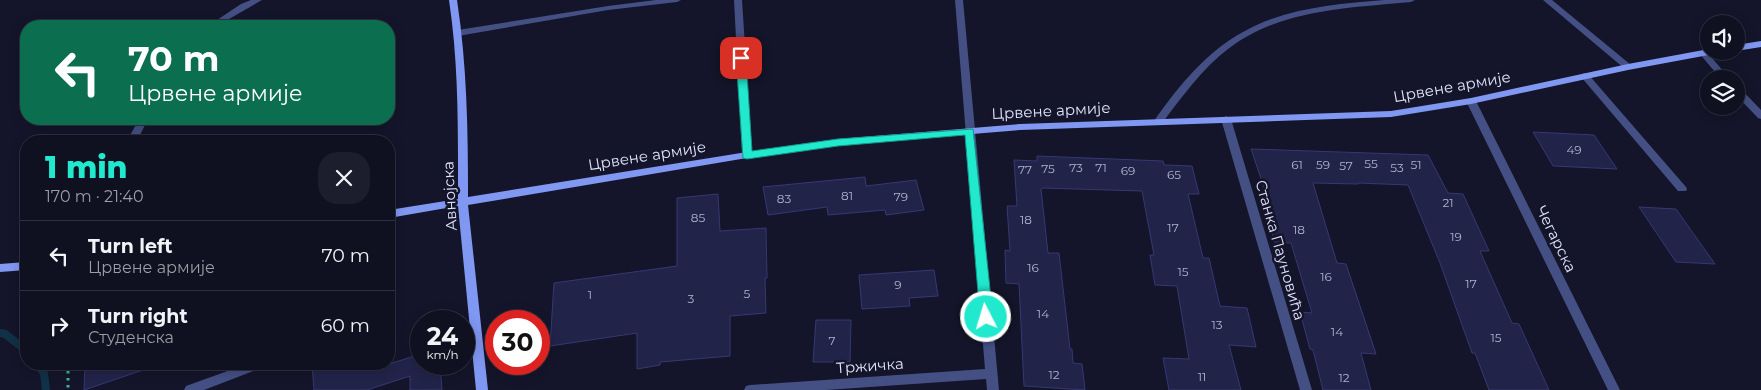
<!DOCTYPE html>
<html lang="en">
<head>
<meta charset="utf-8">
<style>
	:root { --surface:#0f1020; --page:#1d1e2d; --text:#f1f3f6; --muted:#9b9da5; --line:#2f303e; --accent:#20e9ce }
	body { margin:0; font-family:Montserrat,sans-serif; background:var(--page); color:var(--text); height:100vh; display:flex; flex-direction:column; font-size:19px; white-space:nowrap }
	* { box-sizing:border-box; margin:0 }
	p { font-size:16px; color:var(--muted) }
	.icon { flex:none; width:28px; height:28px; fill:none; stroke:currentColor; stroke-width:2; stroke-linecap:round; stroke-linejoin:round }
	.map { position:relative; flex:1; overflow:hidden }
	.details { position:absolute; left:20px; top:135px; width:375px; height:235px; display:flex; flex-direction:column; background:var(--surface); border-radius:20px; box-shadow:0 2px 12px #0003,0 0 0 1px var(--line) }
	.details>* { flex:none }
	.hud { position:absolute; left:20px; top:20px; width:375px; height:105px; border-radius:20px; box-shadow:0 2px 12px #0003,0 0 0 1px var(--line); background:#0b6e4f; color:#fff; overflow:hidden }
	.controls { position:absolute; left:1700px; top:15px; display:grid; gap:10px }
	.controls a { display:grid; place-items:center; width:45px; height:45px; border-radius:50%; background:var(--surface); box-shadow:0 2px 12px #0003,0 0 0 1px var(--line); font-size:25px }
	.speed { position:absolute; left:410px; top:310px; display:flex; gap:10px; font-size:25px; font-weight:700; text-align:center }
	.speed>* { display:grid; place-content:center; width:65px; height:65px; border-radius:50%; background:var(--surface); box-shadow:0 2px 12px #0003,0 0 0 1px var(--line); line-height:1 }
	.speed small { font-size:12px; font-weight:400 }
	.speed .limit { border:8px solid #d22; background:#fff; color:#111 }
	.pin { position:absolute; display:grid; place-items:center; width:42px; height:42px; color:#fff; margin:-21px; border-radius:10px; box-shadow:0 2px 8px #0006 }
	.me { position:absolute; width:55px; margin:-28px; rotate:355deg; stroke-linejoin:round; filter:drop-shadow(0 0 4px #0008) }
	.turn { display:flex; align-items:center; gap:18px; height:105px; padding:0 25px; font-size:22px }
	.turn .icon { width:65px; height:65px; stroke-width:2.5 }
	.turn b { display:block; font-size:35px; line-height:42px }
	.round { display:grid; place-items:center; flex:none; width:52px; height:52px; border-radius:20px; background:var(--page) }
	.overview { display:flex; align-items:center; justify-content:space-between; height:85px; padding:0 25px }
	h1 { font-size:30px; font-weight:800; line-height:38px; color:var(--accent) }
	ul { padding:0; list-style:none }
	li { display:flex; align-items:center; gap:15px; height:70px; padding:0 25px; border-top:1px solid var(--line) }
	li div { flex:1 }
	li b { display:block; font-size:19px }
	li em { font-style:normal }
	.map>svg:first-child { display:block }
	.lines { fill:none; stroke-linecap:round; stroke-linejoin:round }
	.stream { stroke:#113146; stroke-width:8 }
	.building { fill:#222349; stroke:#363873 }
	.path { stroke:#3eb290; stroke-width:3; stroke-dasharray:2.5 4.5; stroke-linecap:butt }
	.lane { fill:#445084; fill-rule:evenodd }
	.street { fill:#445084; fill-rule:evenodd }
	.secondary { fill:#8198f2; fill-rule:evenodd }
	.route { fill:#20e9ce; stroke:#159786 }
	.labels { text-anchor:middle; stroke-width:5; stroke-linejoin:round; paint-order:stroke }
	.number-label { font-size:12px; fill:#b0b4cf }
	.street-label { font-size:15px; fill:#e0e4fc; stroke:#14152a }
</style>
</head>
<body>
<div class="map">
<svg width="1761" height="390" viewBox="0 0 1761 390">
	<rect width="100%" height="100%" fill="#14152a"/>
	<g class="lines">
		<!-- stream -->
		<path class="stream" d="M 0,333 L 5,334 L 26,350
			M 37,364 L 44,373 L 46,390"/>
	</g>
	<!-- building -->
	<path class="building" d="M 1533,132 L 1594,135 L 1617,169 L 1553,166 Z
		M 1251,149 L 1428,155 L 1448,193 L 1463,194 L 1489,251 L 1480,251 L 1512,323 L 1519,324 L 1549,390 L 1489,390 L 1475,353 L 1472,353 L 1440,263 L 1408,185 L 1358,183 L 1358,184 L 1313,183 L 1337,263 L 1346,264 L 1376,354 L 1361,353 L 1371,390 L 1323,390 L 1313,350 L 1310,349 L 1300,312 L 1312,313 L 1291,243 L 1274,242 L 1268,214 L 1273,214 Z
		M 1037,156 L 1163,161 L 1164,165 L 1192,166 L 1199,194 L 1188,194 L 1203,258 L 1209,258 L 1220,306 L 1247,308 L 1256,347 L 1229,345 L 1241,390 L 1169,390 L 1163,358 L 1189,359 L 1177,286 L 1155,285 L 1150,255 L 1154,255 L 1142,191 L 1043,188 L 1041,189 L 1048,253 L 1059,253 L 1070,349 L 1072,349 L 1073,363 L 1082,364 L 1085,390 L 1024,386 L 1019,284 L 1006,283 L 1005,250 L 1010,251 L 1007,206 L 1017,206 L 1014,160 L 1037,161 Z
		M 865,177 L 866,186 L 916,180 L 924,210 L 886,215 L 885,210 L 828,215 L 827,207 L 768,215 L 763,187 Z
		M 718,194 L 720,231 L 766,228 L 767,278 L 765,278 L 766,313 L 730,316 L 730,356 L 660,362 L 660,365 L 637,369 L 637,333 L 550,346 L 554,283 L 677,266 L 677,198 Z
		M 1639,207 L 1676,209 L 1715,264 L 1676,262 Z
		M 934,270 L 938,296 L 909,298 L 910,306 L 862,309 L 859,275 Z
		M 816,320 L 851,320 L 850,362 L 813,362 Z
		M 421,354 L 421,364 L 440,364 L 442,390 L 410,390 L 410,376 L 367,390 L 314,390 L 312,364 L 389,364 Z
		M 85,364 L 151,364 L 152,367 L 84,390 Z"/>
	<g class="lines">
		<!-- path -->
		<path class="path" d="M 68,364 L 68,390"/>
		<!-- lane -->
		<path class="lane" d="M 1703,50 L 1706,51 L 1730,79 L 1721,79 L 1699,53 Z
			M 1585,73 L 1588,74 L 1686,187 L 1687,189 L 1686,191 L 1678,191 L 1582,78 L 1581,76 L 1582,74 Z
			M 1736,86 L 1739,87 L 1761,110 L 1761,119 L 1758,118 L 1736,95 Z"/>
		<!-- street -->
		<path class="street" d="M 251,0 L 262,0 L 217,26 L 208,26 L 241,4 Z
			M 656,0 L 681,0 L 677,2 L 608,10 L 458,36 L 454,33 L 458,30 L 608,6 Z
			M 734,0 L 742,0 L 752,155 L 747,158 L 742,155 Z
			M 955,0 L 963,0 L 999,390 L 987,390 L 986,379 L 826,390 L 744,390 L 746,386 L 750,385 L 985,369 Z
			M 1384,0 L 1415,0 L 1411,2 C 1349,8 1280,9 1228,49 C 1202,69 1182,97 1162,123 L 1156,123 L 1154,121 C 1177,88 1207,51 1243,32 C 1285,8 1336,4 1384,0 Z
			M 1543,0 L 1552,0 L 1631,65 L 1632,67 L 1631,69 L 1625,69 Z
			M 1471,98 L 1476,101 L 1620,390 L 1608,390 L 1466,101 Z
			M 1226,116 L 1231,119 L 1312,390 L 1300,390 L 1221,119 Z
			M 139,119 L 148,119 L 137,141 L 127,141 Z
			M 247,364 L 266,364 L 264,367 L 204,390 L 184,390 L 186,386 Z"/>
		<!-- secondary -->
		<path class="secondary" d="M 449,0 L 457,0 C 467,65 468,131 468,197 L 747,152 L 838,139 L 1020,124 L 1391,111 L 1471,98 L 1628,64 L 1709,49 L 1709,51 L 1718,51 L 1714,54 L 1628,70 L 1471,104 L 1391,117 L 1020,130 L 838,145 L 747,158 L 468,205 L 488,390 L 476,390 L 458,206 L 389,218 L 389,210 L 458,199 C 458,132 459,66 449,0 Z
			M 1761,41 L 1761,47 L 1736,51 L 1736,45 Z
			M 26,262 L 26,270 L 0,272 L 0,264 Z"/>
	</g>
	<!-- route -->
	<path class="route" d="M 741,55 L 746,58 L 752,151 L 838,139 L 973,129 L 993,317 L 991,321 L 982,321 L 980,317 L 965,135 L 838,146 L 747,159 L 743,158 L 736,58 Z"/>
	<g class="labels">
		<!-- number labels -->
		<g class="number-label">
			<text x="1574" y="154">49</text>
			<text x="1371" y="168">55</text>
			<text x="1297" y="169">61</text>
			<text x="1323" y="169">59</text>
			<text x="1416" y="169">51</text>
			<text x="1346" y="170">57</text>
			<text x="1076" y="172">73</text>
			<text x="1101" y="172">71</text>
			<text x="1397" y="172">53</text>
			<text x="1048" y="173">75</text>
			<text x="1025" y="174">77</text>
			<text x="1128" y="175">69</text>
			<text x="1174" y="179">65</text>
			<text x="847" y="200">81</text>
			<text x="901" y="201">79</text>
			<text x="784" y="203">83</text>
			<text x="1448" y="207">21</text>
			<text x="698" y="222">85</text>
			<text x="1026" y="224">18</text>
			<text x="1173" y="232">17</text>
			<text x="1299" y="234">18</text>
			<text x="1456" y="241">19</text>
			<text x="1033" y="272">16</text>
			<text x="1183" y="276">15</text>
			<text x="1326" y="281">16</text>
			<text x="1471" y="288">17</text>
			<text x="898" y="289">9</text>
			<text x="747" y="298">5</text>
			<text x="590" y="299">1</text>
			<text x="691" y="303">3</text>
			<text x="1043" y="318">14</text>
			<text x="1217" y="329">13</text>
			<text x="1337" y="336">14</text>
			<text x="1496" y="342">15</text>
			<text x="832" y="345">7</text>
			<text x="1054" y="379">12</text>
			<text x="1202" y="381">11</text>
			<text x="1344" y="382">12</text>
		</g>
		<!-- street labels -->
		<g class="street-label">
			<text transform="translate(1452 87) rotate(-10)" y="5">Црвене армије</text>
			<text transform="translate(1051 111) rotate(-3)" y="5">Црвене армије</text>
			<text transform="translate(647 156) rotate(-9)" y="5">Црвене армије</text>
			<text transform="translate(450 196) rotate(-93)" y="5">Авнојска</text>
			<text transform="translate(1556 239) rotate(64)" y="5">Чегарска</text>
			<text transform="translate(1280 250) rotate(74)" y="5">Станка Пауновића</text>
			<text transform="translate(870 366) rotate(-4)" y="5">Тржичка</text>
		</g>
	</g>
</svg>
<div class="controls">
<a><svg class="icon" aria-label="sound" viewBox="0 0 24 24"><path d="M4 9h4l5-4v14l-5-4H4zM17 9q2 3 0 6"/></svg></a>
<a><svg class="icon" aria-label="layers" viewBox="0 0 24 24"><path d="M12 4l9 5-9 5-9-5zM3 14l9 5 9-5"/></svg></a>
</div>
<div class="speed"><div>24<small>km/h</small></div><div class="limit">30</div></div>
<div class="pin" style="left:741px;top:58px;background:#d93025"><svg class="icon" aria-label="arrive" viewBox="0 0 24 24"><path d="M6 21V4h12l-3 4 3 4H6"/></svg></div>
<svg class="me" style="left:986px;top:317px" viewBox="-20 -20 40 40"><circle r="17" fill="#20e9ce" stroke="#fff" stroke-width="3"/><path d="M0-11L8 9 0 5-8 9z" fill="#fff"/></svg>
<div class="hud">
<div class="turn"><svg class="icon" aria-label="left" viewBox="0 0 24 24"><path d="M17 20v-9H6M10 6l-5 5 5 5"/></svg><div><b>70 m</b>Црвене армије</div></div>
</div>
<section class="details">
<div class="overview"><div><h1>1 min</h1><p>170 m · 21:40</p></div><a class="round"><svg class="icon" aria-label="close" viewBox="0 0 24 24"><path d="M6 6l12 12M18 6L6 18"/></svg></a></div>
<ul>
<li><svg class="icon" aria-label="left" viewBox="0 0 24 24"><path d="M17 20v-9H6M10 6l-5 5 5 5"/></svg><div><b>Turn left</b><p>Црвене армије</p></div><em>70 m</em></li>
<li><svg class="icon" aria-label="right" viewBox="0 0 24 24"><path d="M7 20v-9h11M14 6l5 5-5 5"/></svg><div><b>Turn right</b><p>Студенска</p></div><em>60 m</em></li>
</ul>
</section>
</div>
</body>
</html>
